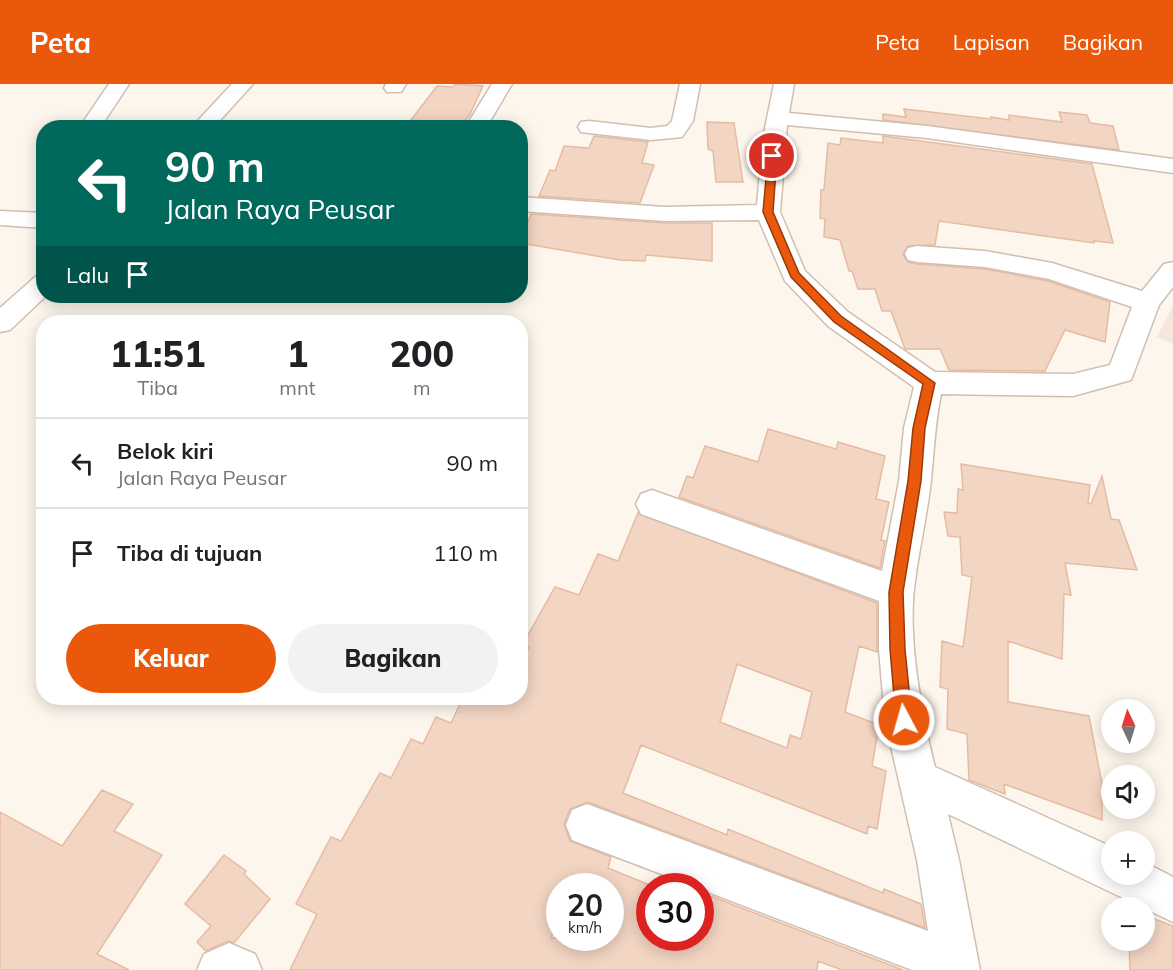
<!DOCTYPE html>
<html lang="id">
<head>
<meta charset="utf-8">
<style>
	:root { --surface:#fff; --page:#f2f2f2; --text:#202124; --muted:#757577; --line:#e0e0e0; --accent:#ea580c }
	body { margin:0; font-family:Mulish,sans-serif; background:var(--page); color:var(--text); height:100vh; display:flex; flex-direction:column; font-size:22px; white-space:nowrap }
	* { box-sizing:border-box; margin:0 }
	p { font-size:20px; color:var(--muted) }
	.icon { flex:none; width:33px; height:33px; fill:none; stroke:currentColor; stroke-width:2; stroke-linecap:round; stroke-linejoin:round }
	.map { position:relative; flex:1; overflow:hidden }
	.details { position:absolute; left:36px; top:231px; width:492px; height:390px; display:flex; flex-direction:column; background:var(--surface); border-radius:24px; box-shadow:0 3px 15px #0003 }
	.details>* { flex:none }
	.guide { position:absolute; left:36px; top:36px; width:492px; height:183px; border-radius:24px; box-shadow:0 3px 15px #0003; background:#00695c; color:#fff; overflow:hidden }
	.needle { width:39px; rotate:356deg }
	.buttons { position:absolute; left:1101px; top:615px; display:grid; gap:12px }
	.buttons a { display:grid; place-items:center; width:54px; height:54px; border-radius:50%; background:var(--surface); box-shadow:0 3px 15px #0003; font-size:30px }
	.speed { position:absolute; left:546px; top:789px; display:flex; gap:12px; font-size:30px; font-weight:700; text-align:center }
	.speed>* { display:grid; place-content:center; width:78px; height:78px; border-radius:50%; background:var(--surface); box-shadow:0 3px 15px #0003; line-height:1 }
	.speed small { font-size:15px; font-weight:400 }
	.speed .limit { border:9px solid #d22; background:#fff; color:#111 }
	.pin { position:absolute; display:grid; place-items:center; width:51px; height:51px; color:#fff; margin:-26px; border:3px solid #fff; border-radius:50%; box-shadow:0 2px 6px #0007 }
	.me { position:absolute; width:66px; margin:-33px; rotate:354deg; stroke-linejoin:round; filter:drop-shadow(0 0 4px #0008) }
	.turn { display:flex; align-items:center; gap:21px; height:126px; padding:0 30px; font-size:27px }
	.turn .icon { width:78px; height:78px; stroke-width:2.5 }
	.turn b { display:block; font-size:42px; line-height:51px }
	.then { display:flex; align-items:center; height:57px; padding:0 30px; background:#0003; gap:12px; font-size:22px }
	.eta { display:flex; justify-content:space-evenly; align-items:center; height:102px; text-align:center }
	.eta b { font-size:36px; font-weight:800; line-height:42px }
	.button { display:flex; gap:12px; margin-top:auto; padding:12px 30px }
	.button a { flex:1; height:69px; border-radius:36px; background:var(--accent); color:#fff; font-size:24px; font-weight:800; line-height:69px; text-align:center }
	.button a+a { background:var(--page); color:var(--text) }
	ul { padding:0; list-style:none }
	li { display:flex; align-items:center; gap:18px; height:90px; padding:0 30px; border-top:2px solid var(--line) }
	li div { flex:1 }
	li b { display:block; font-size:22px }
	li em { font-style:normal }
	header { display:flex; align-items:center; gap:36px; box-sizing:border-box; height:84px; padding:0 30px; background:var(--accent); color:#fff }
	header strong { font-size:28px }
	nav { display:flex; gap:33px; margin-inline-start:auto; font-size:21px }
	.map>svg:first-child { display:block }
	.residential { fill:#f5e8da }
	.building { fill:#f3d5c3; stroke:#e6bba3; stroke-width:1.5; fill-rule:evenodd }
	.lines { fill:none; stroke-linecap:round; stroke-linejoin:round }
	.minor-casing { stroke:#d1beb0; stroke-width:3 }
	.minor { fill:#fff; fill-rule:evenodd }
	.route { fill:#ea580c; stroke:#983908; stroke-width:1.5 }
</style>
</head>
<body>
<header>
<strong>Peta</strong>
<nav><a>Peta</a><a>Lapisan</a><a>Bagikan</a></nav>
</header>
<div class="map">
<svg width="1173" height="886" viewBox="0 0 1173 886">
	<rect width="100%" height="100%" fill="#fdf6ec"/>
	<!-- residential -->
	<path class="residential" d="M 1173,221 L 1173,260 L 1157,253 Z"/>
	<!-- building -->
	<path class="building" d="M 455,0 L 483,2 L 470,30 L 460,44 L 422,40 L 424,38 L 411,36 L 437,2 L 453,3 Z
		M 904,25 L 991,35 L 991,33 L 1009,36 L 1009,31 L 1062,38 L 1059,28 L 1087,31 L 1090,39 L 1113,42 L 1119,66 L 883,36 L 883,30 L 906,33 Z
		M 707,38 L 734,39 L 743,98 L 716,98 L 713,67 L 708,65 Z
		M 594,52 L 648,58 L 642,79 L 654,81 L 640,119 L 539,112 L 550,86 L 555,87 L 564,62 L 589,64 Z
		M 883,52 L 1092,80 L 1113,159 L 1094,157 L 1094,159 L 939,137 L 935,161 L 908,162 L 903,171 L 908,178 L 917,180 L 985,185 L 1048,197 L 1110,218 L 1105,258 L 1065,246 L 1045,287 L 949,286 L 940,265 L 905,265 L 891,227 L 882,227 L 875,205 L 858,205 L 852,187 L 849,187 L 840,156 L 824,153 L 825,135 L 820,134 L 821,106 L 824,106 L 828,59 L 840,61 L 841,54 L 883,59 Z
		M 531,130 L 665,139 L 712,139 L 712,177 L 646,171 L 645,177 L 620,176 L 520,159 Z
		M 768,345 L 836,365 L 838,358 L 885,372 L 876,415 L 889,418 L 881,456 L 885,457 L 880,484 L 679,413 L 687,392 L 693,394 L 705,362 L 758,378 Z
		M 961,380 L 1090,401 L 1088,419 L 1091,420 L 1102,392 L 1111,435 L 1119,436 L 1137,486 L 1065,479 L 1071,511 L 1064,510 L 1062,575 L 1008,557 L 1008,618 L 1089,632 L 1102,700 L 1102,736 L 1004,700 L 1005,710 L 969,696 L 967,650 L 947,645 L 948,605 L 940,603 L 942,557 L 963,563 L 972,493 L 962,491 L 960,453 L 948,452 L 944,428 L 957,429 L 958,405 L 963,406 Z
		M 638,429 L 877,519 L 877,568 L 859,562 L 845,628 L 879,641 L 872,682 L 886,687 L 877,745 L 868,742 L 867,750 L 641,661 L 623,709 L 727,751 L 728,745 L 883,809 L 884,805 L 921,820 L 925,844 L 588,718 L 570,725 L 564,740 L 570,757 L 611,773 L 608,784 L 652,802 L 650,854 L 700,854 L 700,808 L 903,886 L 842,886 L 818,877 L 817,886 L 290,886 L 317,830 L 296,820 L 331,753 L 341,757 L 380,689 L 391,694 L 411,655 L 423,660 L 436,633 L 451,639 L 463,614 L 520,614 L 520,581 L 529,563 L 523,560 L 555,503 L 579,511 L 598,470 L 618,477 ZM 737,580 L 812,608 L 801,655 L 790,651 L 787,664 L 720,638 ZM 560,802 L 610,802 L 611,854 L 551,854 L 560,829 Z
		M 102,706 L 133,720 L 114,747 L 162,771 L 97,870 L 129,886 L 0,886 L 0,728 L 62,762 Z
		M 224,771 L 246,787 L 244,790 L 270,815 L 234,859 L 228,857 L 206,867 L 197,858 L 211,842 L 185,820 Z
		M 660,792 L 688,802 L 656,802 Z
		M 1144,831 L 1173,842 L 1173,886 L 1130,886 L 1129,856 L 1144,856 Z"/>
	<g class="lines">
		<!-- minor casing -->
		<g class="minor-casing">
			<path id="minor" d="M 109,0 L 129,0 L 100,44 L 79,44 Z
				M 232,0 L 253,0 L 213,44 L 191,44 Z
				M 386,0 L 406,0 L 401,8 L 387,8 L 384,4 Z
				M 492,0 L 512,0 L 486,44 L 465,44 Z
				M 680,0 L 700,0 L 693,37 L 682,53 L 651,56 L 589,49 L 581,48 L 578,43 L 581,38 L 589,37 L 651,44 L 667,42 L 672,37 Z
				M 774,0 L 794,0 L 789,29 L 927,42 L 1173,75 L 1173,89 L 927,54 L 787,41 L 780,128 L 805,187 L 848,228 L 935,288 L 1073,290 L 1110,281 L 1132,223 L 1049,195 L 985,183 L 917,178 L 908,176 L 905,170 L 908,164 L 917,162 L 985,167 L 1052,179 L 1142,207 L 1164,180 L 1173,178 L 1173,203 L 1159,221 L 1131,296 L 1073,312 L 941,310 C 935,339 934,367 931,396 C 927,433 918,469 914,505 C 908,557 922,632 935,683 L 1112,763 L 1112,790 L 1144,790 L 1144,778 L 1173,793 L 1173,838 L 948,730 L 959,776 L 980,886 L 912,886 L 700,805 L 700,802 L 693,802 L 572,756 L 566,741 L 572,726 L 587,720 L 928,847 L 917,776 L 885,636 L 879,565 L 879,517 L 641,430 L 636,420 L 641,410 L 652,406 L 882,487 L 899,397 L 904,344 L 914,303 L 828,242 L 785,197 L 759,136 L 665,137 L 520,127 L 520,113 L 665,123 L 757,121 L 763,54 Z
				M 0,127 L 44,129 L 44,144 L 0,141 Z
				M 44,190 L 44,212 L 46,212 L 10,246 L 0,248 L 0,224 L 35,193 Z
				M 229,859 L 255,870 L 262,886 L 197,886 L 204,870 Z"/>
		</g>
		<!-- minor -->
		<use href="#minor" class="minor"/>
	</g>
	<!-- route -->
	<path class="route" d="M 772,70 L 777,72 L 773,128 L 799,189 L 841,232 L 935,299 L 925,344 L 921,397 L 903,508 L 905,565 L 912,636 L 910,642 L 904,644 L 899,642 L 896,636 L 890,565 L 889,508 L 908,397 L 913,344 L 923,300 L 834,238 L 791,193 L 763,128 L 768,72 Z"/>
</svg>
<div class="buttons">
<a><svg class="needle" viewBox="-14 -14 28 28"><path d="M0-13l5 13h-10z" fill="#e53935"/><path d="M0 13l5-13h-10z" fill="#757577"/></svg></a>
<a><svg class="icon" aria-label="sound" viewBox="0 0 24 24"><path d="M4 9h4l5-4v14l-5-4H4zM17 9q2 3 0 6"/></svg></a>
<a>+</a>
<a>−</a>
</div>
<div class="speed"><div>20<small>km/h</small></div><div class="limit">30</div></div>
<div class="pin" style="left:772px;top:72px;background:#d93025"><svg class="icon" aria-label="arrive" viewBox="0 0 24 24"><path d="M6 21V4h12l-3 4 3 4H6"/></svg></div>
<svg class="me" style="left:904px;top:636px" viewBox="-20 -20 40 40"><circle r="17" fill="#ea580c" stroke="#fff" stroke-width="3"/><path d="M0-11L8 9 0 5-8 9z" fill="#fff"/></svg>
<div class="guide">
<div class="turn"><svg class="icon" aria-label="left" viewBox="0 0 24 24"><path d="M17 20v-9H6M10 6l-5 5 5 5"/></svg><div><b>90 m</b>Jalan Raya Peusar</div></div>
<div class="then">Lalu<svg class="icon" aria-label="arrive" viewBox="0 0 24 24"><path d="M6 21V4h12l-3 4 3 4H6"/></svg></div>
</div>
<section class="details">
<div class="eta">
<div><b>11:51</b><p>Tiba</p></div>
<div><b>1</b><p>mnt</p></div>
<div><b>200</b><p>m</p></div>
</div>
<ul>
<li><svg class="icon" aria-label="left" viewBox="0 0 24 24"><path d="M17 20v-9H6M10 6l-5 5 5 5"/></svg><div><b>Belok kiri</b><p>Jalan Raya Peusar</p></div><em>90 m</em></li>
<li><svg class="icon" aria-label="arrive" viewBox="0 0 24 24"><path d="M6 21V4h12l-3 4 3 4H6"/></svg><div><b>Tiba di tujuan</b></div><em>110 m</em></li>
</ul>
<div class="button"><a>Keluar</a><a>Bagikan</a></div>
</section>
</div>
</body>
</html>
